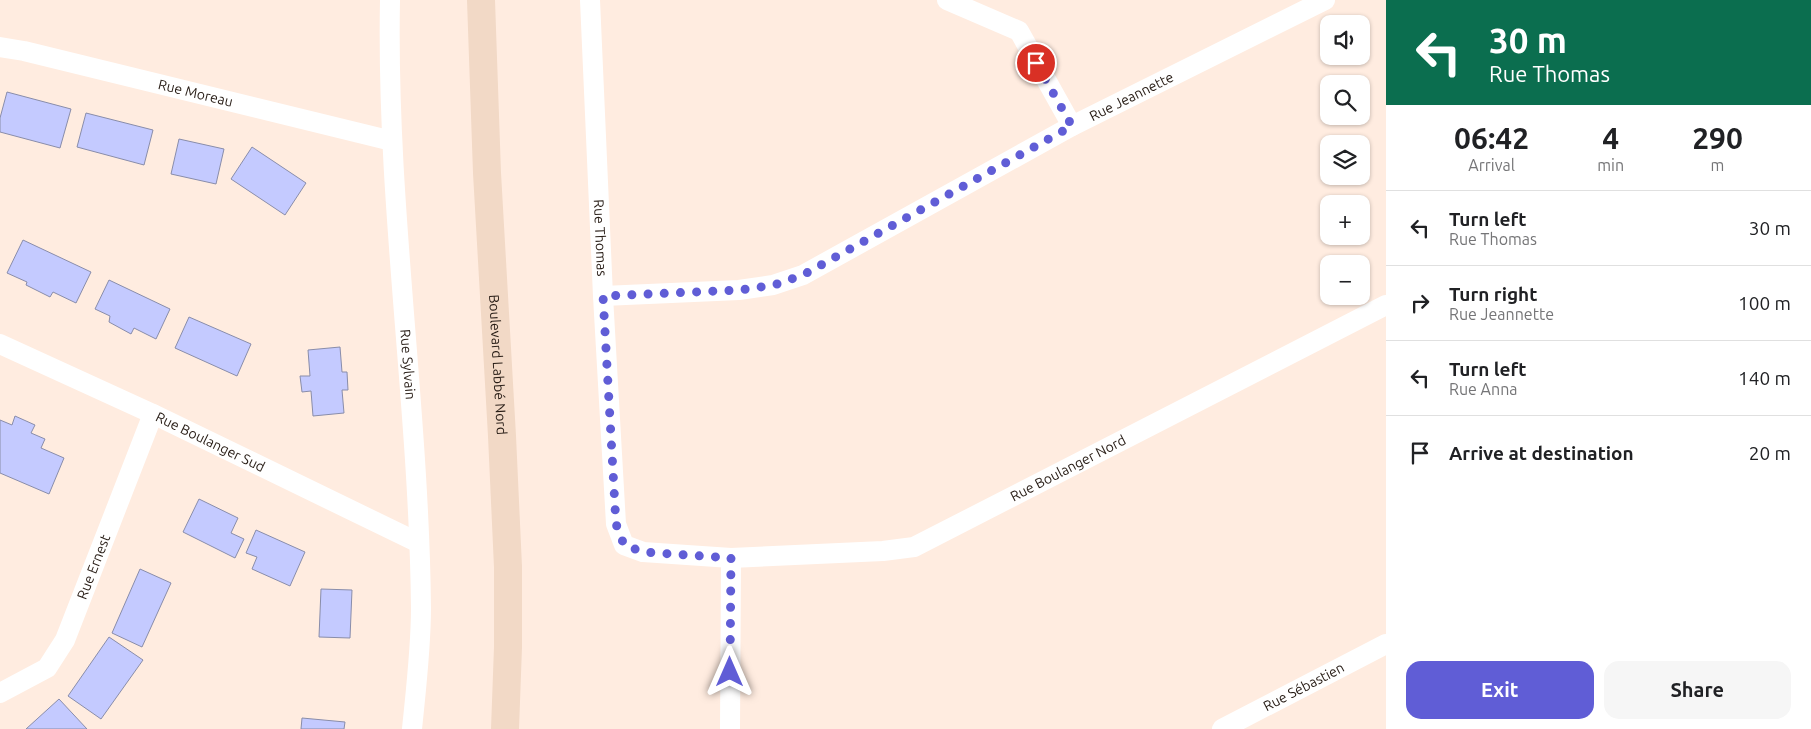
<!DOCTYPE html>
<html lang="en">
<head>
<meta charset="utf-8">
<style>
	:root { --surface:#fff; --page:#f6f6f6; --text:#202124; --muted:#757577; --line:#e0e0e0; --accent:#605dd6 }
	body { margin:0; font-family:Ubuntu,sans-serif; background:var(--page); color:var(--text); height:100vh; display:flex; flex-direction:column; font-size:19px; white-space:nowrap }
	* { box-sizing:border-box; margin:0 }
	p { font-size:16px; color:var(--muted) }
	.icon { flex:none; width:28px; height:28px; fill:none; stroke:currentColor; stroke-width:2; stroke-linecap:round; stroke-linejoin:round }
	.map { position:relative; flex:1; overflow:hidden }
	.sheet { display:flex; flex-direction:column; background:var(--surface); width:425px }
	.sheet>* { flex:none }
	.top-card { background:#0b6e4f; color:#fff; overflow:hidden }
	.controls { position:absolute; left:1320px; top:15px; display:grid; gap:10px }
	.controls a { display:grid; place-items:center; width:50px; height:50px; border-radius:10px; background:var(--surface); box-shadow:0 1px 4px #0004; font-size:25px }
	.pin { position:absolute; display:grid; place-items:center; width:42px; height:42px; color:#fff; margin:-21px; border:2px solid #fff; border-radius:50%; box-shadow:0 1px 5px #0007 }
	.me { position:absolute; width:55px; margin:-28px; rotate:0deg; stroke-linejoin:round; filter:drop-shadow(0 0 4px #0008) }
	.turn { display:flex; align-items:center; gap:18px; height:105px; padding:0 20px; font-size:22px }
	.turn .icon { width:65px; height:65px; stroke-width:2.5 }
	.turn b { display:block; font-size:35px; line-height:42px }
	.eta { display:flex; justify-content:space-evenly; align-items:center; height:85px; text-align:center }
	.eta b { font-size:30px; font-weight:700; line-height:35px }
	.button { display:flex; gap:10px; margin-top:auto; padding:10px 20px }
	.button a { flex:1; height:58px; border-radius:15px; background:var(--accent); color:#fff; font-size:20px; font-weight:700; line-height:58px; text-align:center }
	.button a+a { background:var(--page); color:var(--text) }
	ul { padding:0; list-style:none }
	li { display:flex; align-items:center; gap:15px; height:75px; padding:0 20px; border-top:1px solid var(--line) }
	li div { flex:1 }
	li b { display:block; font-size:19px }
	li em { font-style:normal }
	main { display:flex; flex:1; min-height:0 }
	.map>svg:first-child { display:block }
	.building { fill:#c4caff; stroke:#898daa }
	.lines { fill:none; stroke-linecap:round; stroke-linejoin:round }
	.street { stroke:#fff; stroke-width:20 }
	.secondary { stroke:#f2d9c6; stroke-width:28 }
	.route { stroke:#605dd6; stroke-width:9; stroke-dasharray:0 16.2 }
	.labels { text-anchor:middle; stroke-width:4.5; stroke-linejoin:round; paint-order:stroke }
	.street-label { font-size:14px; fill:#261b14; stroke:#ffece0 }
</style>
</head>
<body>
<main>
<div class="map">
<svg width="1386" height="729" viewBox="0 0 1386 729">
	<rect width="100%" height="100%" fill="#ffece0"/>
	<!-- building -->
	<path class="building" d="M 7,92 L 71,109 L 60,148 L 0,132 L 0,118 Z
		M 86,113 L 153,130 L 144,165 L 77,147 Z
		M 179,139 L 224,149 L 216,184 L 171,174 Z
		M 252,147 L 306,183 L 285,215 L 231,179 Z
		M 23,240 L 91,272 L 76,303 L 53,292 L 50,297 L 26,285 L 27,282 L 7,273 Z
		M 109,280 L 170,309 L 156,339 L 134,328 L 131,334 L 109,322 L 110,316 L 95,309 Z
		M 189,317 L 251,344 L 237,376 L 175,348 Z
		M 340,347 L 342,372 L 347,372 L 348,390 L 342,390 L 344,413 L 313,416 L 311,391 L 302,392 L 300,376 L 310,376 L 308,350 Z
		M 15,416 L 35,425 L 31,433 L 45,439 L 41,448 L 64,458 L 49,494 L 0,473 L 0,420 L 12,425 Z
		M 199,499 L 238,518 L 231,533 L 244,539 L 235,558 L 183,532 Z
		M 256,530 L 305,552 L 290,586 L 252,569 L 257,557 L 246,553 Z
		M 140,569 L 171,583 L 142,647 L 112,633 Z
		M 321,589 L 352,590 L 350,638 L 319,637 Z
		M 109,637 L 143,660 L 101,719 L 68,696 Z
		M 59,699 L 87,729 L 26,729 Z
		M 302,718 L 345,722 L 344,729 L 301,729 Z"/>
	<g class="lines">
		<!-- street -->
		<g class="street">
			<path id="s1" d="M 390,0 C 386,203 419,405 421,608 C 421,648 416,689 412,729"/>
			<path id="s2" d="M 590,0 L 603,296 L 616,524 L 624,545 L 643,552 L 731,558 L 883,551 L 914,547 L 1386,305"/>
			<path d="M 947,0 L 1019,31 L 1072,126"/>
			<path id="s3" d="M 0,47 L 24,51 L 392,141"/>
			<path id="s4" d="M 603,296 L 739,290 L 773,285 L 803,275 L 1072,126 L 1325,0"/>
			<path id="s5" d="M 0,344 L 153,414 L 419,543"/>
			<path id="s6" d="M 0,693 L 47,668 L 65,640 L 153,414"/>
			<path d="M 730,729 L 731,558"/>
			<path id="s7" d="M 1222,729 L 1386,644"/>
		</g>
		<!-- secondary -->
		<path class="secondary" id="s8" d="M 481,0 L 487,173 L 502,436 L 508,567 L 508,647 L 505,729"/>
	</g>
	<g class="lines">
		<!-- route -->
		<path class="route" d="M 730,672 L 731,558 L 643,552 L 624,545 L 616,524 L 603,296 L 740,290 L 774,285 L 803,275 L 1072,126 L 1036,63"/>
	</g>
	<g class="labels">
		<!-- street labels -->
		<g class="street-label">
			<text dy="5" stroke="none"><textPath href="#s3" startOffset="201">Rue Moreau</textPath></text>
			<text dy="5" stroke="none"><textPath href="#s4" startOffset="576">Rue Jeannette</textPath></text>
			<text dy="5" stroke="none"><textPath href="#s2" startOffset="238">Rue Thomas</textPath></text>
			<text dy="5" stroke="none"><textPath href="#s8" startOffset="365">Boulevard Labbé Nord</textPath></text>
			<text dy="5" stroke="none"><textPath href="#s1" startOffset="365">Rue Sylvain</textPath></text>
			<text dy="5" stroke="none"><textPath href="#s5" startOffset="232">Rue Boulanger Sud</textPath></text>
			<text dy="5" stroke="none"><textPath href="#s2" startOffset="1012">Rue Boulanger Nord</textPath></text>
			<text dy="5" stroke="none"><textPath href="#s6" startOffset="165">Rue Ernest</textPath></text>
			<text dy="5" stroke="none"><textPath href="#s7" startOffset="92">Rue Sébastien</textPath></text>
		</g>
	</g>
</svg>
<div class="controls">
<a><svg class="icon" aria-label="sound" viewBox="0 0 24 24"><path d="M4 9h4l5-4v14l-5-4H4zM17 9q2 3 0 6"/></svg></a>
<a><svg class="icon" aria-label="search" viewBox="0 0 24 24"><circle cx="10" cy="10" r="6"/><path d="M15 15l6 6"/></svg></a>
<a><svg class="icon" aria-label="layers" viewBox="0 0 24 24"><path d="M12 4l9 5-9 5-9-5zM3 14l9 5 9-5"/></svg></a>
<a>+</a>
<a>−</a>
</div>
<div class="pin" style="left:1036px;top:63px;background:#d93025"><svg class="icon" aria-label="arrive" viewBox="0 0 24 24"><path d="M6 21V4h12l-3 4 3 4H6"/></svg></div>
<svg class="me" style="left:730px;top:672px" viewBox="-20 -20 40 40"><path d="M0-17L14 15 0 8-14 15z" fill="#605dd6" stroke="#fff" stroke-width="4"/></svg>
</div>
<section class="sheet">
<div class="top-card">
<div class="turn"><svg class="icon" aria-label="left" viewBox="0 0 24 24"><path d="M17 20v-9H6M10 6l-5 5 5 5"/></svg><div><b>30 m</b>Rue Thomas</div></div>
</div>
<div class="eta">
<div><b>06:42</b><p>Arrival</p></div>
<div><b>4</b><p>min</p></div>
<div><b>290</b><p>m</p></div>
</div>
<ul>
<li><svg class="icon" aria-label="left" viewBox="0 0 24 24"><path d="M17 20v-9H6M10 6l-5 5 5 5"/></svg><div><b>Turn left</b><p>Rue Thomas</p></div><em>30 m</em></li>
<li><svg class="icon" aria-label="right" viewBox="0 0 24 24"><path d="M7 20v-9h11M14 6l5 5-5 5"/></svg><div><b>Turn right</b><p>Rue Jeannette</p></div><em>100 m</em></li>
<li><svg class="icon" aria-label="left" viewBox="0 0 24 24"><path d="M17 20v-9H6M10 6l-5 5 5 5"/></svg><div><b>Turn left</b><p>Rue Anna</p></div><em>140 m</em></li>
<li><svg class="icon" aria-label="arrive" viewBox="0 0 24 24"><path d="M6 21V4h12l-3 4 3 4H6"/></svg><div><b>Arrive at destination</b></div><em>20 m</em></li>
</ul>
<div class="button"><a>Exit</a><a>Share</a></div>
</section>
</main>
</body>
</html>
